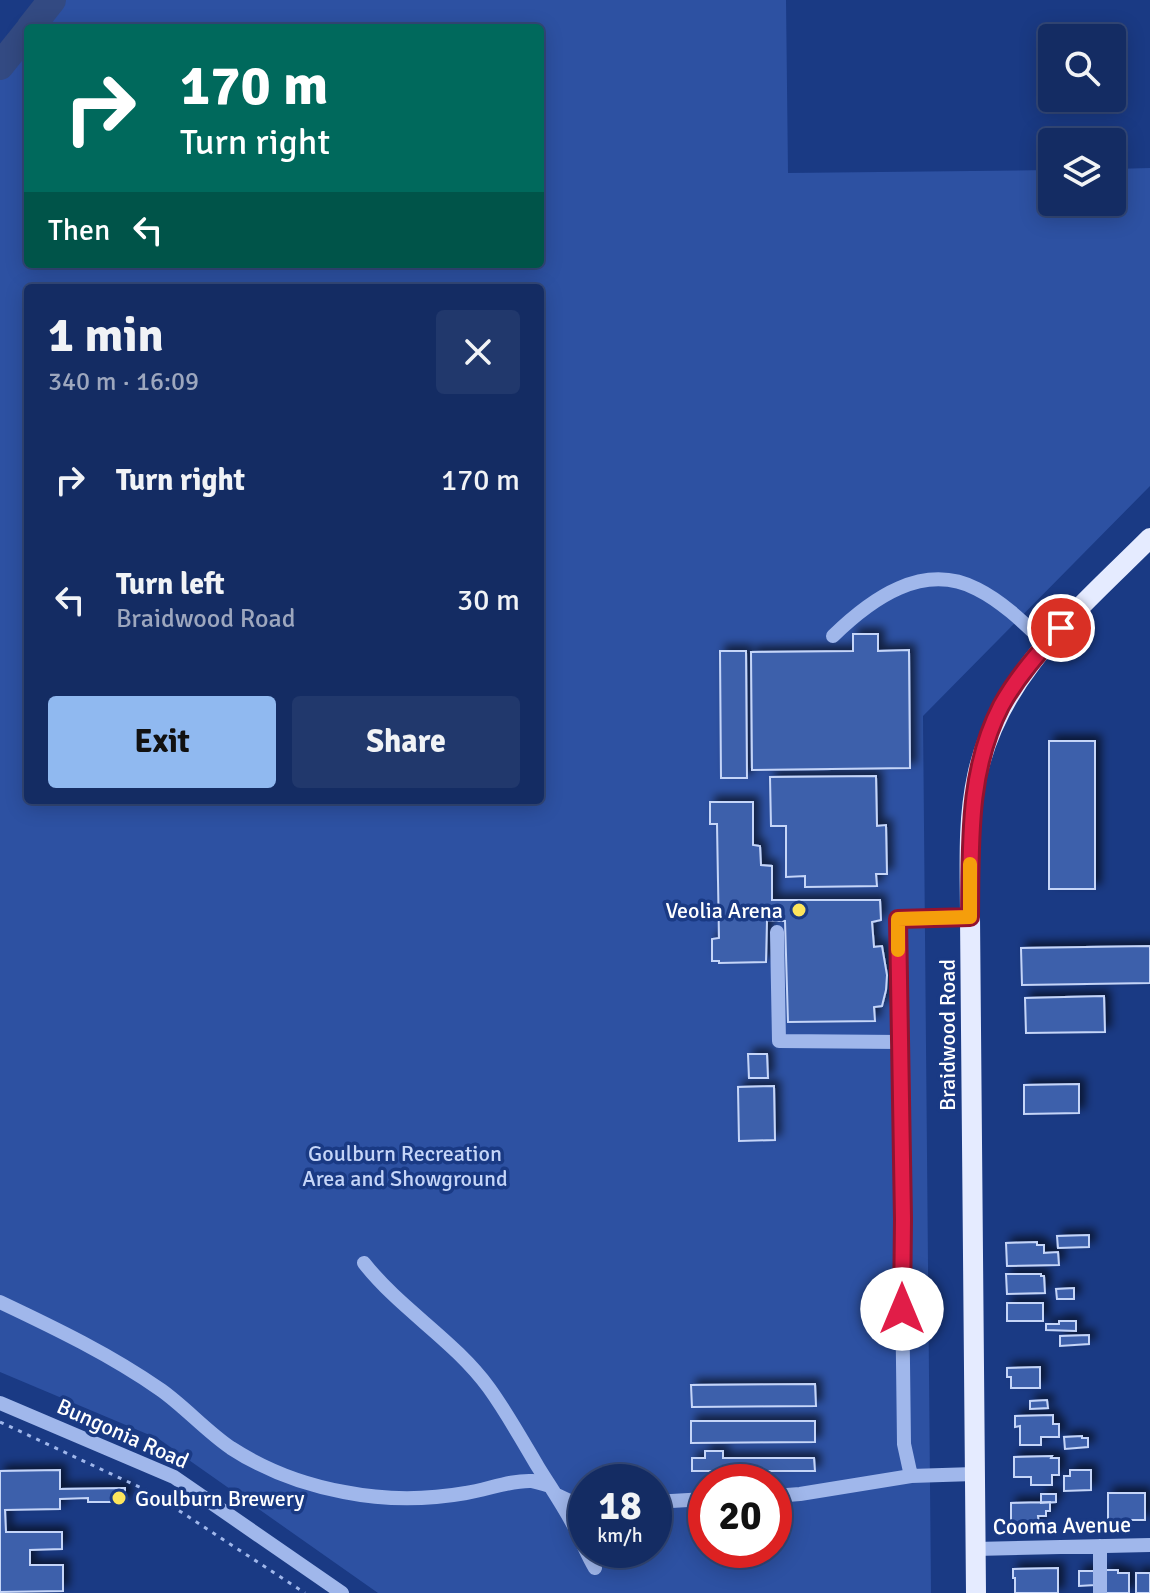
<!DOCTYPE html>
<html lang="en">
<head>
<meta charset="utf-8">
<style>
	:root { --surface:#142c63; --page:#21386c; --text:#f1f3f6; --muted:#9da7be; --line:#334878; --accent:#90b9f0 }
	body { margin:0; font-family:Signika,sans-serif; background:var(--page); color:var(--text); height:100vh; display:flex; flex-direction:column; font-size:30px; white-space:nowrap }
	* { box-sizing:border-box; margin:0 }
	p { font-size:26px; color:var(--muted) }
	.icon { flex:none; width:44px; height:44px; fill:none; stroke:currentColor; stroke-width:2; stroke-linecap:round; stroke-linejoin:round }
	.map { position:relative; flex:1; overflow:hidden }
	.details { position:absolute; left:24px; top:284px; width:520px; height:520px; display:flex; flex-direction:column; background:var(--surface); border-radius:8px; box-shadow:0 4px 20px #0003,0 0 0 2px var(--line) }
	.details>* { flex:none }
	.guide { position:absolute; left:24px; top:24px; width:520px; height:244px; border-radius:8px; box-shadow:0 4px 20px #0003,0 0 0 2px var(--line); background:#00695c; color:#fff; overflow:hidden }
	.tools { position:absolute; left:1038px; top:24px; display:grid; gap:16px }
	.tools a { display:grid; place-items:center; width:88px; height:88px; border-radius:8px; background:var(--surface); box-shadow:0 4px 20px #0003,0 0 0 2px var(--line); font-size:40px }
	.speed { position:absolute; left:568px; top:1464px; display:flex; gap:16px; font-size:40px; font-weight:700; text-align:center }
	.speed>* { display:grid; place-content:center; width:104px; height:104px; border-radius:50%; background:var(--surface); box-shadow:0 4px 20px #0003,0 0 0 2px var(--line); line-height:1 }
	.speed small { font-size:20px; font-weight:400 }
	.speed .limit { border:12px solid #d22; background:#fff; color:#111 }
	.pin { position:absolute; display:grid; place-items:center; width:68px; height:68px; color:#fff; margin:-34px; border:4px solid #fff; border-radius:50%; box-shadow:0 2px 8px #0007 }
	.me { position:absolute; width:88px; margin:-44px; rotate:0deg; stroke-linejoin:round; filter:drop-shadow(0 0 6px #0008) }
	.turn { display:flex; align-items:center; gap:28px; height:168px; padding:0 24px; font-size:36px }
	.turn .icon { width:104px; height:104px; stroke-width:2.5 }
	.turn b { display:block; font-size:56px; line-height:68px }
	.then { display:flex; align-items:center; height:76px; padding:0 24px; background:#0003; gap:16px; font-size:30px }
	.round { display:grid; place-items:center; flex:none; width:84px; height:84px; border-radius:8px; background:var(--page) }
	.head { display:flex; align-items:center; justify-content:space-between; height:136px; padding:0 24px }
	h1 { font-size:48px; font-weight:800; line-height:60px }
	.button { display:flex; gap:16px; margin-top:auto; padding:16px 24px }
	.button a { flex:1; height:92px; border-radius:8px; background:var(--accent); color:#111; font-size:32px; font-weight:800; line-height:92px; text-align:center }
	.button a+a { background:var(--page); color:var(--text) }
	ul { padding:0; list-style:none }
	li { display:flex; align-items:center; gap:24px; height:120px; padding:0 24px }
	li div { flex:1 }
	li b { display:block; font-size:30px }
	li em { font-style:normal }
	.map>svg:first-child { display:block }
	.green { fill:#2d51a2; fill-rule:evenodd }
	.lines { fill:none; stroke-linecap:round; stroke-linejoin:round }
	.river { stroke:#334a82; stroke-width:28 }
	.building { fill:#3e60ab; stroke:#c5d5f8; stroke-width:2; filter:url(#shadow) }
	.path { stroke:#a0b7eb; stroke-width:3; stroke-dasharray:4 6; stroke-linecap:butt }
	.minor { stroke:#a0b7eb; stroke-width:14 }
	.major { stroke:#e5ebff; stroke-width:20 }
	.route-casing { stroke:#92132f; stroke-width:20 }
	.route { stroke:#e11d48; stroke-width:14 }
	.slow { stroke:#f59e0b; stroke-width:14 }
	.poi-dot { fill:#fde55c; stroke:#1a3a84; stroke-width:3 }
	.labels { text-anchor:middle; stroke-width:7; stroke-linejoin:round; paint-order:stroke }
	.poi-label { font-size:22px; fill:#fff; stroke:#1a3a84; text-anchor:end }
	.street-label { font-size:22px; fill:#fff; stroke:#1a3a84 }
	.park-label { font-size:22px; fill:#c5d5f8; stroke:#1a3a84 }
</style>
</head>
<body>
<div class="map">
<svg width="1150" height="1593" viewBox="0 0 1150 1593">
	<defs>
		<filter id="shadow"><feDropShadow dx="5.5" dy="-5.5" stdDeviation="4" flood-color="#0009"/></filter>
	</defs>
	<rect width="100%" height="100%" fill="#1a3a84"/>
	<!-- green -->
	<path class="green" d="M 64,0 L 786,0 L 788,173 L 1052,170 L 1052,202 L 1112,202 L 1112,169 L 1150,168 L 1150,486 L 923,716 L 931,1593 L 378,1593 L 159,1439 L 0,1372 L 0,70 L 10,63 L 28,42 L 28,264 L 540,264 L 540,28 L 40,28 ZM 28,288 L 540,288 L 540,800 L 28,800 ZM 586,1482 L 654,1482 L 654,1550 L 586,1550 ZM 706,1482 L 774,1482 L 774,1550 L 706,1550 Z"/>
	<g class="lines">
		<!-- river -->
		<path class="river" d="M 30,28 L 52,0
			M 0,66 L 28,31"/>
	</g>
	<!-- building -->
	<path class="building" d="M 853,634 L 878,634 L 878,651 L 909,650 L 910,768 L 752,770 L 751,652 L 853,651 Z
		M 720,651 L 746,651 L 747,778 L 721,778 Z
		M 1049,741 L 1095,741 L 1095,889 L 1049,889 Z
		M 876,776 L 877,826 L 886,825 L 887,874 L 876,874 L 877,886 L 805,887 L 805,876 L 786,877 L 786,826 L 771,826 L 770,777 Z
		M 710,802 L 753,802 L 753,845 L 760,846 L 761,865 L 772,866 L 772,900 L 880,900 L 881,920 L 872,922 L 874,947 L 882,946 L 887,975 L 886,990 L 882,1006 L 874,1007 L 875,1021 L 788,1022 L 785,921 L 767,920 L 766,962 L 719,963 L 719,961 L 712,961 L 712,939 L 719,938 L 717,824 L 710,824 Z
		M 1150,946 L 1150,983 L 1022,985 L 1021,948 Z
		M 1104,996 L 1105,1032 L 1026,1033 L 1025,998 Z
		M 748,1054 L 767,1054 L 768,1078 L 749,1078 Z
		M 1079,1084 L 1079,1113 L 1024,1114 L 1024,1085 Z
		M 774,1086 L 775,1140 L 739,1141 L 738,1087 Z
		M 1089,1235 L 1089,1247 L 1058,1248 L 1057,1236 Z
		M 1037,1242 L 1037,1245 L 1044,1245 L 1044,1253 L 1058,1252 L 1059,1265 L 1007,1266 L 1006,1243 Z
		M 1006,1274 L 1041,1274 L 1041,1276 L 1044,1276 L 1045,1293 L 1007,1294 Z
		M 1074,1288 L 1074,1299 L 1057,1299 L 1056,1289 Z
		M 1007,1303 L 1043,1303 L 1043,1321 L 1007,1321 Z
		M 1059,1321 L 1076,1321 L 1076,1331 L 1046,1330 L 1046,1324 L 1059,1324 Z
		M 1089,1335 L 1089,1344 L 1060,1346 L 1060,1336 Z
		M 1040,1367 L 1040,1388 L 1011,1388 L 1011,1377 L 1007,1377 L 1007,1368 Z
		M 815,1384 L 816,1406 L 692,1407 L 691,1385 Z
		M 1047,1400 L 1048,1408 L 1030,1409 L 1030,1401 Z
		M 1053,1415 L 1053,1424 L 1059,1424 L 1059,1437 L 1041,1437 L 1041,1445 L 1020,1445 L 1020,1426 L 1015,1427 L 1015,1416 Z
		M 691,1421 L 815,1421 L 815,1442 L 691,1443 Z
		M 1082,1436 L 1082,1438 L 1088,1438 L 1088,1447 L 1065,1449 L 1064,1437 Z
		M 705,1451 L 723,1451 L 723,1458 L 814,1458 L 815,1471 L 692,1471 L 692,1458 L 705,1458 Z
		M 1052,1456 L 1051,1458 L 1059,1458 L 1059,1475 L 1052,1475 L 1052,1485 L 1031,1485 L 1031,1477 L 1014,1477 L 1014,1457 Z
		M 60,1470 L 60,1489 L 125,1488 L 125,1502 L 88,1502 L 88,1498 L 60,1499 L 60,1509 L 5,1510 L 6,1532 L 62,1532 L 62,1549 L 30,1550 L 30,1565 L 63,1565 L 63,1591 L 0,1592 L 0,1471 Z
		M 1070,1470 L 1091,1470 L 1091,1490 L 1064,1491 L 1064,1476 L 1070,1476 Z
		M 1108,1493 L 1145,1493 L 1145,1520 L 1108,1520 Z
		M 1041,1494 L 1056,1494 L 1056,1502 L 1041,1503 Z
		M 1050,1502 L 1050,1511 L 1046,1511 L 1046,1516 L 1038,1516 L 1039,1525 L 1011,1526 L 1011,1503 Z
		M 1058,1568 L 1058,1593 L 1015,1593 L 1015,1578 L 1013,1578 L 1013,1569 Z
		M 1104,1570 L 1118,1570 L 1118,1573 L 1129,1573 L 1129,1593 L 1105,1593 Z
		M 1079,1571 L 1095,1571 L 1095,1585 L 1079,1586 Z
		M 1136,1573 L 1150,1573 L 1150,1593 L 1136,1593 Z"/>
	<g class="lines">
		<!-- path -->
		<path class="path" d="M 0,1422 L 152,1493 L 305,1593"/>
		<!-- minor -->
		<path class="minor" d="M 833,636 C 871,599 923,561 977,589 C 1003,602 1025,624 1046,644
			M 777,932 L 779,1041 L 900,1042
			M 364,1263 C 401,1310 454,1340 489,1388 C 507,1413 522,1440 538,1467 C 551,1488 565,1508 576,1530 C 583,1543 587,1555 595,1568
			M 0,1302 C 55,1328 111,1355 161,1390 C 185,1407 206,1431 231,1448 C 265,1470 305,1485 344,1492 C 384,1500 426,1500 466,1493 C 487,1490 510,1480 532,1481 C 538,1482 544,1484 550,1486
			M 0,1403 L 174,1477 L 342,1593
			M 911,1476 L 904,1444 L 902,1282 L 903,1219 L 898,919 L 970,917
			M 557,1495 L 574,1503 L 586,1506
			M 774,1496 L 800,1494 L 911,1476 L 974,1474
			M 654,1502 L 706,1499
			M 1100,1546 L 1100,1593
			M 975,1549 L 1150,1545"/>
		<!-- major -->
		<path class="major" d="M 976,1593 L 970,917 C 970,870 967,822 977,776 C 999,674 1079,609 1150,538"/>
	</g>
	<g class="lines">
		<!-- route casing -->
		<g class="route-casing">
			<path id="route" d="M 902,1309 L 903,1219 L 898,919 L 970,917 C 971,845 967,772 1001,706 C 1017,677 1039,652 1061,628"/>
		</g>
		<!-- route -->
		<use href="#route" class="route"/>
		<!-- slow -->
		<path class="slow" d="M 898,950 L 898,919 L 970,917 L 970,864"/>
	</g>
	<!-- markers -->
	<g class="poi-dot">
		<circle cx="799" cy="910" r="8"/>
		<circle cx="119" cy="1498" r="8"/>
	</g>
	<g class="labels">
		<!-- poi labels -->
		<g class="poi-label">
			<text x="783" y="918">Veolia Arena</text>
			<text x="135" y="1506" text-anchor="start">Goulburn Brewery</text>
		</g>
		<!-- street labels -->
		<g class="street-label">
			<text transform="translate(947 1035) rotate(-90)" y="8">Braidwood Road</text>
			<text transform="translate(123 1433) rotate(24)" y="8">Bungonia Road</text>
			<text transform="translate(1062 1525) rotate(-1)" y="8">Cooma Avenue</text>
		</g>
		<!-- park labels -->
		<g class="park-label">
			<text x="405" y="1161">Goulburn Recreation<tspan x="405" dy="25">Area and Showground</tspan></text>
		</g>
	</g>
</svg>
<div class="tools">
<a><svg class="icon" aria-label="search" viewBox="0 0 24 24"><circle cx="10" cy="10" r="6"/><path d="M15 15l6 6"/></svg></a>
<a><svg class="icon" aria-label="layers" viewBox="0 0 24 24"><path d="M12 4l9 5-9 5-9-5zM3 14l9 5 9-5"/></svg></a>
</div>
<div class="speed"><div>18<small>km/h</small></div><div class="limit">20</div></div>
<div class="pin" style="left:1061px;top:628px;background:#d93025"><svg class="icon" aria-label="arrive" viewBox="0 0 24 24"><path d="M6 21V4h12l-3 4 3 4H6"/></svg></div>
<svg class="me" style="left:902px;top:1309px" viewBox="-20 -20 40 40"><circle r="19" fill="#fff"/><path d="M0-13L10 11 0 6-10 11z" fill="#e11d48"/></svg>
<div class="guide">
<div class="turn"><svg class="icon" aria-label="right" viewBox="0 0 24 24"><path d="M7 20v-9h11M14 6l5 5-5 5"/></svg><div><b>170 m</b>Turn right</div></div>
<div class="then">Then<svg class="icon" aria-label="left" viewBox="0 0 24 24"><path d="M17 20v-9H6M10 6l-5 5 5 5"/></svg></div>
</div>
<section class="details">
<div class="head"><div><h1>1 min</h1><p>340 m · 16:09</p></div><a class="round"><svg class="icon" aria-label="close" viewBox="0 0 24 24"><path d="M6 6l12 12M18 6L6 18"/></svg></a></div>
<ul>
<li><svg class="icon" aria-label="right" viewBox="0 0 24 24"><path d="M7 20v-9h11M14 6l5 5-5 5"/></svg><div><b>Turn right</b></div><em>170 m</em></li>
<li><svg class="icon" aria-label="left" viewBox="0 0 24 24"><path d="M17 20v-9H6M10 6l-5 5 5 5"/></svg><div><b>Turn left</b><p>Braidwood Road</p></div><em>30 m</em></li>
</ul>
<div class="button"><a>Exit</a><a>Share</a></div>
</section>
</div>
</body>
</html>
